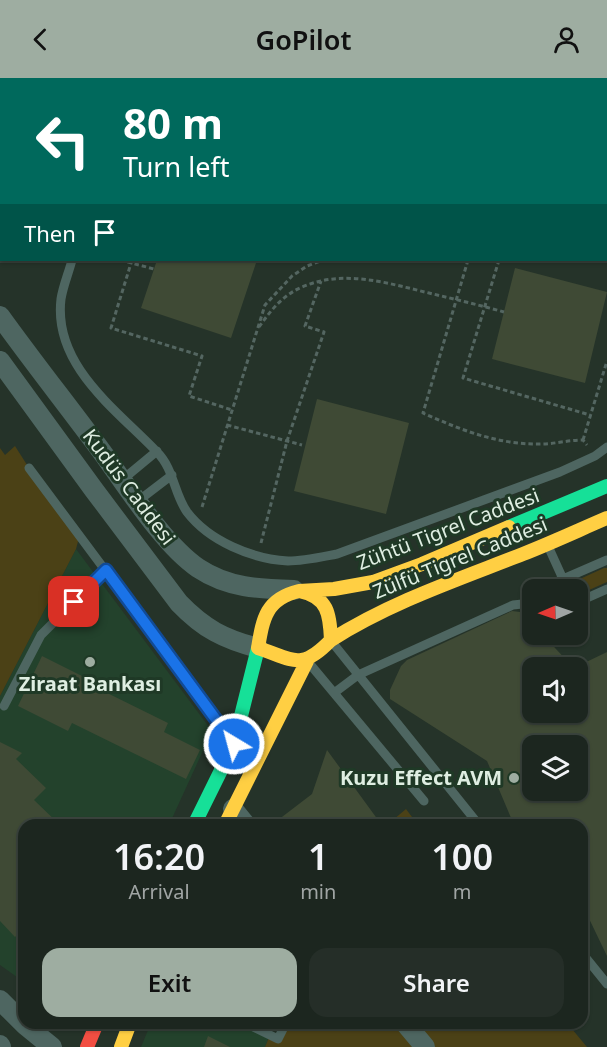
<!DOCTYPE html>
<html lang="en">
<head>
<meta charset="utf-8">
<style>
	:root { --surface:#1c261f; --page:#252e28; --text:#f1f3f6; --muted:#a0a5a4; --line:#3a433d; --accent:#9eada1 }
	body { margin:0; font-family:"Noto Sans",sans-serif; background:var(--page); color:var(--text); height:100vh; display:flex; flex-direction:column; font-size:22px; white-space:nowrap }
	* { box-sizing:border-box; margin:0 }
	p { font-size:20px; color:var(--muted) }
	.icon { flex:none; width:33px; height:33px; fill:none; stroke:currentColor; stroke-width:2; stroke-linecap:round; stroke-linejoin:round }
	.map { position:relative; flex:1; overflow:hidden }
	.side { position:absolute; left:18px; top:741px; width:570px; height:210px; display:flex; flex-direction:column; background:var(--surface); border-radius:18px; box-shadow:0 2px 4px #0004,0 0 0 2px var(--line) }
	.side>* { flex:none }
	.banner { position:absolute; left:0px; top:0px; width:608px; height:183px; box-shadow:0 2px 4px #0004,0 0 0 2px var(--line); background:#00695c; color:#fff; overflow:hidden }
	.needle { width:39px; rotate:268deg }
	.buttons { position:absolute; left:522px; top:501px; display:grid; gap:12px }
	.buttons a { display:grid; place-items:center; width:66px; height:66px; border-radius:12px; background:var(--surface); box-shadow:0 2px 4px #0004,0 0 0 2px var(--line); font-size:30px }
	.pin { position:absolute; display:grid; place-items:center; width:51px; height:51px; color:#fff; margin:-26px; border-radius:12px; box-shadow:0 3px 9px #0006 }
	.me { position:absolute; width:66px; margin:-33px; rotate:323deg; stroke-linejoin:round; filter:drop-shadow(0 0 4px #0008) }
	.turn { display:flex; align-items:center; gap:21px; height:126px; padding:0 24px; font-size:27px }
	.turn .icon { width:78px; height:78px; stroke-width:2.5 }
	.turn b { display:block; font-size:42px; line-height:51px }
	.then { display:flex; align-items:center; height:57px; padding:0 24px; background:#0003; gap:12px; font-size:22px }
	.eta { display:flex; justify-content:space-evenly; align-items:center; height:102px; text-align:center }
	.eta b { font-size:36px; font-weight:600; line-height:42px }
	.action { display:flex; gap:12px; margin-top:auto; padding:12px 24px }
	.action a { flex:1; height:69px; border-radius:18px; background:var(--accent); color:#111; font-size:24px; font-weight:600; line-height:69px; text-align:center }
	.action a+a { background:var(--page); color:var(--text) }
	header { display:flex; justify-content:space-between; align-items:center; height:78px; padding:0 24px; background:var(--accent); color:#111; font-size:27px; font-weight:600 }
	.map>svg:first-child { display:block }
	.built { fill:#23422c }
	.green { fill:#4b4116 }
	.building { fill:#3f4a35; fill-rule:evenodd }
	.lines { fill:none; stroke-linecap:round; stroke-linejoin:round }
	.path { stroke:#546661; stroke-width:3; stroke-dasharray:4.5 3; stroke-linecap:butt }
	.lane { stroke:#4e6661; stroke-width:9 }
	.street { stroke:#4e6661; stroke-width:20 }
	.fast { stroke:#16e098; stroke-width:14 }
	.slow { stroke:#ffcf43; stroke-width:14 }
	.jam { stroke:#f24e42; stroke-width:14 }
	.route-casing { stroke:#114b97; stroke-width:15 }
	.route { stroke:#1a73e8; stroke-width:10 }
	.poi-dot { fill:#9eada1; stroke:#1f3926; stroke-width:2 }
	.labels { text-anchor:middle; stroke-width:6; stroke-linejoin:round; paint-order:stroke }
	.street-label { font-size:20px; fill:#dfeee2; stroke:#1f3926 }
	.poi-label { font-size:20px; font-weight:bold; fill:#dfeee2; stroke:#1f3926 }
</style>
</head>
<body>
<header><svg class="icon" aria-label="back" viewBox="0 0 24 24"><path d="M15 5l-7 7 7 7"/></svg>GoPilot<svg class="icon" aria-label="person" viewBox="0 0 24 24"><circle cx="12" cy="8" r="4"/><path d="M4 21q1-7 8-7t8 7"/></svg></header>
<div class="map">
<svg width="607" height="969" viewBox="0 0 607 969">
	<rect width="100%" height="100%" fill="#253329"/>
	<!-- built -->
	<path class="built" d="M 76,471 L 212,653 L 169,747 L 24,747 L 24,904 L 0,887 L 0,618 Z
		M 151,945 L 245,945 L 270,957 L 265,969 L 141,969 Z"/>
	<!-- green -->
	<path class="green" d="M 15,368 L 29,390 L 80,456 L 76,471 L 0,618 L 0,370 L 5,377 Z
		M 604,490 L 607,490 L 607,504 L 578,517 L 578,512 L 558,511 Z
		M 406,731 L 418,747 L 387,747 Z
		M 286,945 L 567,945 L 587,969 L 265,969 L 270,957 L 278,961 Z"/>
	<!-- building -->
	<path class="building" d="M 157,182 L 257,182 L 231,260 L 141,230 Z
		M 515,190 L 607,214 L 585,305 L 492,281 Z
		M 317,321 L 409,345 L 386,436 L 294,413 Z
		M 512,533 L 520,534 L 532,547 L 532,556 L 542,556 L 570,586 L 576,590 L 532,590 L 532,634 L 578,634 L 578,588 L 607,574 L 607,878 L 582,826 L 582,747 L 514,747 L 487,683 L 390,621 L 390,612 L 401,588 L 407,582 ZM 532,668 L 578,668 L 578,712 L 532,712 Z
		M 42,578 L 92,603 L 91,607 L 168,645 L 164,654 L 200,672 L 186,701 L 72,645 L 68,653 L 18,628 Z
		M 0,664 L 22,675 L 16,681 L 46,710 L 34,722 L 60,747 L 24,747 L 24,856 L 21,853 L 15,859 L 0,843 Z
		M 327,672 L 381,746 L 282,747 L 278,742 L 312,716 Z
		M 208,958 L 230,969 L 204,969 Z"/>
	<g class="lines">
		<!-- path -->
		<path class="path" d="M 319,2 L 320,0
			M 421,2 L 422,0
			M 520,2 L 521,0
			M 602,2 L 602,0
			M 606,130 L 607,131
			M 606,163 L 607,163
			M 120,182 L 154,191
			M 132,182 L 111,250 L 202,278 L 189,318 L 232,332
			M 468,182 L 423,335 C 461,352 498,367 541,366 C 555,366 568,362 583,362 L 587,367
			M 499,182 L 463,300 L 590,337
			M 259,249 C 271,232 283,217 302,209 C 344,191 387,205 429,215 C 454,221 479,227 504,234
			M 227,347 L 302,367
			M 583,362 L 607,283
			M 202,429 L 265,227 L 292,198 L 307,188 L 323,182
			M 261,465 L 287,363 L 324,254 L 305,248 L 321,203"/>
		<!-- lane -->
		<path class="lane" d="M 267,2 L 268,0
			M 72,182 C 69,194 63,208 61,221 C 53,288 117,332 157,374 C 174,391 174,416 187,434 C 209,463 252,481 288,483 C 304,483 321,479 337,476 L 560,394 L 595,378 L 607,369
			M 29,390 L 231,661
			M 122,402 L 157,373
			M 138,423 L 172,397
			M 548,468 L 563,501
			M 545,512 L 554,505 L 607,482
			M 578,524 L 607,511
			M 332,564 L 479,747
			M 309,585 L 424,723
			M 334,615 L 358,597 L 513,527 L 532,525
			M 4,628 L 41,557 L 106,492
			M 582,875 L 607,906
			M 245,945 L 278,961 L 286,945"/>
		<!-- street -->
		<path class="street" d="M 0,238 C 33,284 68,328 102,374 C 127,408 163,466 198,490 C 228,510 259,511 294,512
			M 0,283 L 94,412 L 179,525 C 204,551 224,561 258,570
			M 233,731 L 246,747
			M 0,922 L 25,947 L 52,969
			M 405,945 L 425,969
			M 0,967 L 1,969"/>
		<!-- fast -->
		<path class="fast" d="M 509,449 L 607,408
			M 194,747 L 234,666 L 258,570"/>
		<!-- slow -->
		<path class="slow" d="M 299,513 L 334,511 L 373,504 L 422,486 L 509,449
			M 299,513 C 328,519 330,536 331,562 C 301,593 294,582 258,570 C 263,540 266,521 299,513 Z
			M 331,562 C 391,524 457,502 523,476 C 551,465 579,452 607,440
			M 225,747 L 307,583
			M 121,969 L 130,945"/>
		<!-- jam -->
		<path class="jam" d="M 87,969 L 97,945"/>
	</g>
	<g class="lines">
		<!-- route casing -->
		<g class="route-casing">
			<path id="route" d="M 74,524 L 106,492 L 234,666"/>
		</g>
		<!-- route -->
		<use href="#route" class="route"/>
	</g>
	<!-- markers -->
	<g class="poi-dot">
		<circle cx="90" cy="584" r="6"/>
		<circle cx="514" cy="700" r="6"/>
	</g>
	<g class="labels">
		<!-- street labels -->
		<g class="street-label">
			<text transform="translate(129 409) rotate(53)" y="7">Kudüs Caddesi</text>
			<text transform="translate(448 451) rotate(-21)" y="7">Zühtü Tigrel Caddesi</text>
			<text transform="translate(460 480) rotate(-22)" y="7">Zülfü Tigrel Caddesi</text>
		</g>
		<!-- poi labels -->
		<g class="poi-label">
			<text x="90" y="613">Ziraat Bankası</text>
			<text x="502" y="707" text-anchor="end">Kuzu Effect AVM</text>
		</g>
	</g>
</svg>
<div class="buttons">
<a><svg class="needle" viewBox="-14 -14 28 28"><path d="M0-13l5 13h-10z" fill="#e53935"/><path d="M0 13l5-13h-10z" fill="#a0a5a4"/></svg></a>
<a><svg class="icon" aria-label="sound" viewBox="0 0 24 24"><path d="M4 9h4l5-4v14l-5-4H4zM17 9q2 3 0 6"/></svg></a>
<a><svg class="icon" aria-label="layers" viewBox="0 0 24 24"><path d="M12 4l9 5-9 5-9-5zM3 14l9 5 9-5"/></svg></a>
</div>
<div class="pin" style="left:74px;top:524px;background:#d93025"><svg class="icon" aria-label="arrive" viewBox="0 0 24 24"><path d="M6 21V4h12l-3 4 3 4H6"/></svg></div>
<svg class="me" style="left:234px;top:666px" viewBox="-20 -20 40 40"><circle r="17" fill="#1a73e8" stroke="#fff" stroke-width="3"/><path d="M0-11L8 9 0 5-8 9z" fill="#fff"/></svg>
<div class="banner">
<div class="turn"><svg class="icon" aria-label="left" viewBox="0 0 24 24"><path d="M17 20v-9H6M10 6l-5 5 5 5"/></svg><div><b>80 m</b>Turn left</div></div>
<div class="then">Then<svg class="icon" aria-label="arrive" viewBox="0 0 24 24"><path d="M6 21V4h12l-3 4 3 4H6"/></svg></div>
</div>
<section class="side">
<div class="eta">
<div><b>16:20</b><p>Arrival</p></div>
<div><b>1</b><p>min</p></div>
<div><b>100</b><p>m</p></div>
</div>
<div class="action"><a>Exit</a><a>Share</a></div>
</section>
</div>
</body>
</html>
